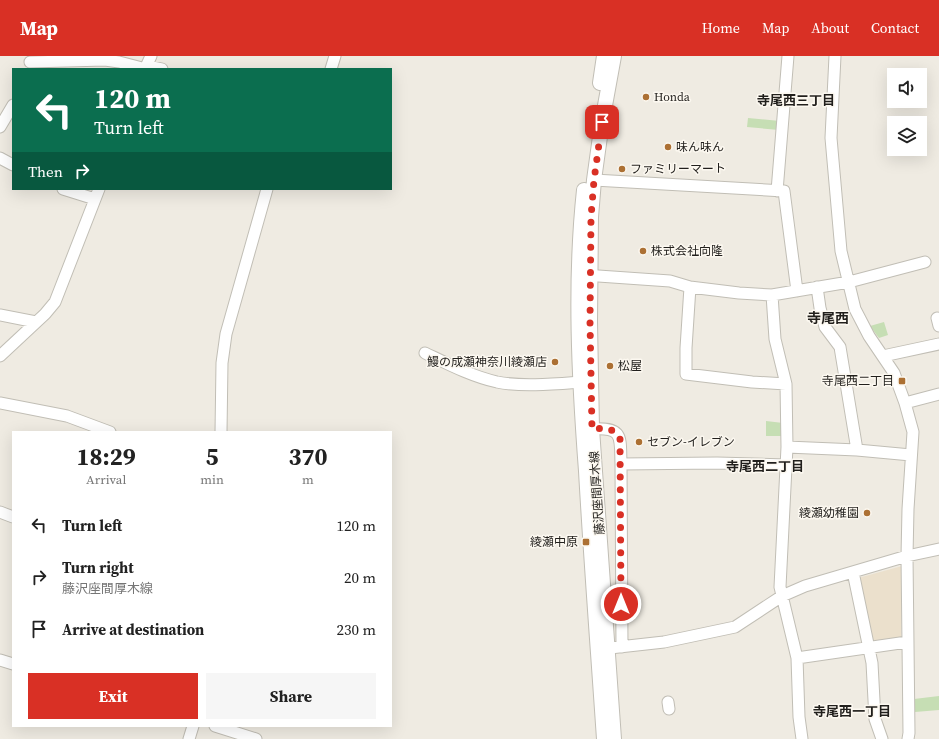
<!DOCTYPE html>
<html lang="en">
<head>
<meta charset="utf-8">
<style>
	:root { --surface:#fff; --page:#f6f6f6; --text:#222; --muted:#767676; --accent:#d93025 }
	body { margin:0; font-family:"Source Serif 4","Noto Sans JP",serif; background:var(--page); color:var(--text); height:100vh; display:flex; flex-direction:column; font-size:15px; white-space:nowrap }
	* { box-sizing:border-box; margin:0 }
	p { font-size:13px; color:var(--muted) }
	.icon { flex:none; width:22px; height:22px; fill:none; stroke:currentColor; stroke-width:2; stroke-linecap:round; stroke-linejoin:round }
	.map { position:relative; flex:1; overflow:hidden }
	.drawer { position:absolute; left:12px; top:375px; width:380px; height:296px; display:flex; flex-direction:column; background:var(--surface); border-radius:0px; box-shadow:0 4px 16px #0002 }
	.drawer>* { flex:none }
	.banner { position:absolute; left:12px; top:12px; width:380px; height:122px; border-radius:0px; box-shadow:0 4px 16px #0002; background:#0b6e4f; color:#fff; overflow:hidden }
	.tools { position:absolute; left:887px; top:12px; display:grid; gap:8px }
	.tools a { display:grid; place-items:center; width:40px; height:40px; border-radius:0px; background:var(--surface); box-shadow:0 4px 16px #0002; font-size:20px }
	.pin { position:absolute; display:grid; place-items:center; width:34px; height:34px; color:#fff; margin:-17px; border-radius:8px; box-shadow:0 2px 6px #0006 }
	.me { position:absolute; width:44px; margin:-22px; rotate:0deg; stroke-linejoin:round; filter:drop-shadow(0 0 3px #0008) }
	.turn { display:flex; align-items:center; gap:14px; height:84px; padding:0 16px; font-size:18px }
	.turn .icon { width:52px; height:52px; stroke-width:2.5 }
	.turn b { display:block; font-size:28px; line-height:34px }
	.then { display:flex; align-items:center; height:38px; padding:0 16px; background:#0003; gap:8px; font-size:15px }
	.eta { display:flex; justify-content:space-evenly; align-items:center; height:68px; text-align:center }
	.eta b { font-size:24px; font-weight:700; line-height:28px }
	.button { display:flex; gap:8px; margin-top:auto; padding:8px 16px }
	.button a { flex:1; height:46px; border-radius:0px; background:var(--accent); color:#fff; font-size:16px; font-weight:700; line-height:46px; text-align:center }
	.button a+a { background:var(--page); color:var(--text) }
	ul { padding:0; list-style:none }
	li { display:flex; align-items:center; gap:12px; height:52px; padding:0 16px }
	li div { flex:1 }
	li b { display:block; font-size:15px }
	li em { font-style:normal }
	header { display:flex; align-items:center; gap:24px; box-sizing:border-box; height:56px; padding:0 20px; background:var(--accent); color:#fff }
	header strong { font-size:19px }
	nav { display:flex; gap:22px; margin-inline-start:auto; font-size:14px }
	.map>svg:first-child { display:block }
	.education { fill:#ebe0cc }
	.green { fill:#c6deb4 }
	.lines { fill:none; stroke-linecap:round; stroke-linejoin:round }
	.minor-casing { stroke:#c1beb5; stroke-width:13 }
	.major-casing { stroke:#c1beb5; stroke-width:16 }
	.minor { stroke:#fff; stroke-width:11 }
	.major { stroke:#fff; stroke-width:14 }
	.route { stroke:#d93025; stroke-width:7; stroke-dasharray:0 12.6 }
	.poi-dot { fill:#ac7033; stroke:#fcf8f0; stroke-width:1.5 }
	.labels { text-anchor:middle; stroke-width:3; stroke-linejoin:round; paint-order:stroke }
	.poi-label { font-size:12px; fill:#211f1c; stroke:#fcf8f0; text-anchor:start }
	.street-label { font-size:12px; fill:#211f1c; stroke:#fcf8f0 }
	.neighbourhood-label { font-size:13px; font-weight:bold; fill:#211f1c; stroke:#fcf8f0 }
	.quarter-label { font-size:14px; font-weight:bold; fill:#211f1c; stroke:#fcf8f0 }
</style>
</head>
<body>
<header>
<strong>Map</strong>
<nav><a>Home</a><a>Map</a><a>About</a><a>Contact</a></nav>
</header>
<div class="map">
<svg width="939" height="683" viewBox="0 0 939 683">
	<rect width="100%" height="100%" fill="#efebe2"/>
	<!-- education -->
	<path class="education" d="M 902,510 L 901,583 L 874,590 L 858,522 Z"/>
	<!-- green -->
	<path class="green" d="M 748,62 L 780,65 L 779,74 L 747,71 Z
		M 884,266 L 888,279 L 879,282 L 870,270 Z
		M 766,365 L 783,367 L 783,380 L 766,380 Z
		M 939,640 L 939,654 L 915,656 L 914,643 Z"/>
	<g class="lines">
		<!-- minor casing -->
		<g class="minor-casing">
			<path id="minor" d="M 835,0 L 831,82 L 841,195 L 855,253 L 869,280 L 894,317 L 905,347 L 913,376 L 908,453 L 907,500 L 909,677 L 908,683
				M 30,6 L 105,4 L 119,6 L 146,13
				M 147,10 L 162,13
				M 145,13 L 151,0
				M 331,13 L 335,0
				M 0,71 L 13,49
				M 0,102 L 13,109
				M 594,124 L 784,135 L 797,235
				M 63,133 L 95,143
				M 777,135 L 788,0
				M 584,219 L 670,225 L 690,231 L 739,237 L 772,239 L 849,226 L 925,206
				M 690,231 L 686,292 L 686,318 L 752,326 L 786,328
				M 817,231 L 820,252 L 825,271 L 840,291 L 857,394
				M 772,239 L 775,283 L 786,328 L 787,391 L 780,531 L 797,602 L 799,661 L 802,683
				M 0,259 L 36,266
				M 937,262 L 939,270
				M 425,297 C 448,308 471,320 497,326 C 522,331 554,328 580,326
				M 0,300 L 45,258 L 55,246 L 99,133
				M 883,300 L 939,288
				M 0,347 L 67,360 L 110,376
				M 905,347 L 939,338
				M 592,373 C 624,371 620,381 621,408 L 717,407 L 786,409
				M 221,376 L 222,307 L 226,278 L 267,133
				M 787,391 L 857,394 L 911,399
				M 621,408 L 622,591
				M 0,456 L 13,461
				M 853,516 L 872,607 L 875,663 L 882,683
				M 601,593 L 664,586 L 735,571 L 782,540 L 805,530 L 907,500 L 939,493
				M 797,602 L 907,586
				M 0,604 L 13,608
				M 668,646 L 669,653
				M 215,670 L 256,683
				M 189,683 L 193,670"/>
		</g>
		<!-- major casing -->
		<g class="major-casing">
			<path id="major" d="M 600,27 L 604,0
				M 584,134 C 574,227 579,322 586,415 C 591,504 598,594 604,683
				M 614,683 L 592,373 L 590,266 L 591,161 L 594,124 L 602,66 L 614,0"/>
		</g>
		<!-- minor -->
		<use href="#minor" class="minor"/>
		<!-- major -->
		<use href="#major" class="major"/>
	</g>
	<g class="lines">
		<!-- route -->
		<path class="route" d="M 602,66 L 594,124 L 591,161 L 590,266 L 592,373 C 605,372 614,371 620,383 L 621,548"/>
	</g>
	<!-- markers -->
	<g class="poi-dot">
		<circle cx="646" cy="41" r="4"/>
		<circle cx="668" cy="91" r="4"/>
		<circle cx="622" cy="113" r="4"/>
		<circle cx="643" cy="195" r="4"/>
		<circle cx="555" cy="306" r="4"/>
		<circle cx="610" cy="310" r="4"/>
		<rect x="898" y="321" width="8" height="8" rx="2"/>
		<circle cx="639" cy="386" r="4"/>
		<circle cx="867" cy="457" r="4"/>
		<rect x="582" y="482" width="8" height="8" rx="2"/>
	</g>
	<g class="labels">
		<!-- poi labels -->
		<g class="poi-label">
			<text x="654" y="45">Honda</text>
			<text x="676" y="95">味ん味ん</text>
			<text x="630" y="117">ファミリーマート</text>
			<text x="651" y="199">株式会社向隆</text>
			<text x="547" y="310" text-anchor="end">鰻の成瀬神奈川綾瀬店</text>
			<text x="618" y="314">松屋</text>
			<text x="894" y="329" text-anchor="end">寺尾西二丁目</text>
			<text x="647" y="390">セブン-イレブン</text>
			<text x="859" y="461" text-anchor="end">綾瀬幼稚園</text>
			<text x="578" y="490" text-anchor="end">綾瀬中原</text>
		</g>
		<!-- street labels -->
		<g class="street-label">
			<text transform="translate(597 437) rotate(-94)" y="4">藤沢座間厚木線</text>
		</g>
		<!-- neighbourhood labels -->
		<g class="neighbourhood-label">
			<text x="796" y="49">寺尾西三丁目</text>
			<text x="765" y="415">寺尾西二丁目</text>
			<text x="852" y="660">寺尾西一丁目</text>
		</g>
		<!-- quarter labels -->
		<g class="quarter-label">
			<text x="828" y="267">寺尾西</text>
		</g>
	</g>
</svg>
<div class="tools">
<a><svg class="icon" aria-label="sound" viewBox="0 0 24 24"><path d="M4 9h4l5-4v14l-5-4H4zM17 9q2 3 0 6"/></svg></a>
<a><svg class="icon" aria-label="layers" viewBox="0 0 24 24"><path d="M12 4l9 5-9 5-9-5zM3 14l9 5 9-5"/></svg></a>
</div>
<div class="pin" style="left:602px;top:66px;background:#d93025"><svg class="icon" aria-label="arrive" viewBox="0 0 24 24"><path d="M6 21V4h12l-3 4 3 4H6"/></svg></div>
<svg class="me" style="left:621px;top:548px" viewBox="-20 -20 40 40"><circle r="17" fill="#d93025" stroke="#fff" stroke-width="3"/><path d="M0-11L8 9 0 5-8 9z" fill="#fff"/></svg>
<div class="banner">
<div class="turn"><svg class="icon" aria-label="left" viewBox="0 0 24 24"><path d="M17 20v-9H6M10 6l-5 5 5 5"/></svg><div><b>120 m</b>Turn left</div></div>
<div class="then">Then<svg class="icon" aria-label="right" viewBox="0 0 24 24"><path d="M7 20v-9h11M14 6l5 5-5 5"/></svg></div>
</div>
<section class="drawer">
<div class="eta">
<div><b>18:29</b><p>Arrival</p></div>
<div><b>5</b><p>min</p></div>
<div><b>370</b><p>m</p></div>
</div>
<ul>
<li><svg class="icon" aria-label="left" viewBox="0 0 24 24"><path d="M17 20v-9H6M10 6l-5 5 5 5"/></svg><div><b>Turn left</b></div><em>120 m</em></li>
<li><svg class="icon" aria-label="right" viewBox="0 0 24 24"><path d="M7 20v-9h11M14 6l5 5-5 5"/></svg><div><b>Turn right</b><p>藤沢座間厚木線</p></div><em>20 m</em></li>
<li><svg class="icon" aria-label="arrive" viewBox="0 0 24 24"><path d="M6 21V4h12l-3 4 3 4H6"/></svg><div><b>Arrive at destination</b></div><em>230 m</em></li>
</ul>
<div class="button"><a>Exit</a><a>Share</a></div>
</section>
</div>
</body>
</html>
